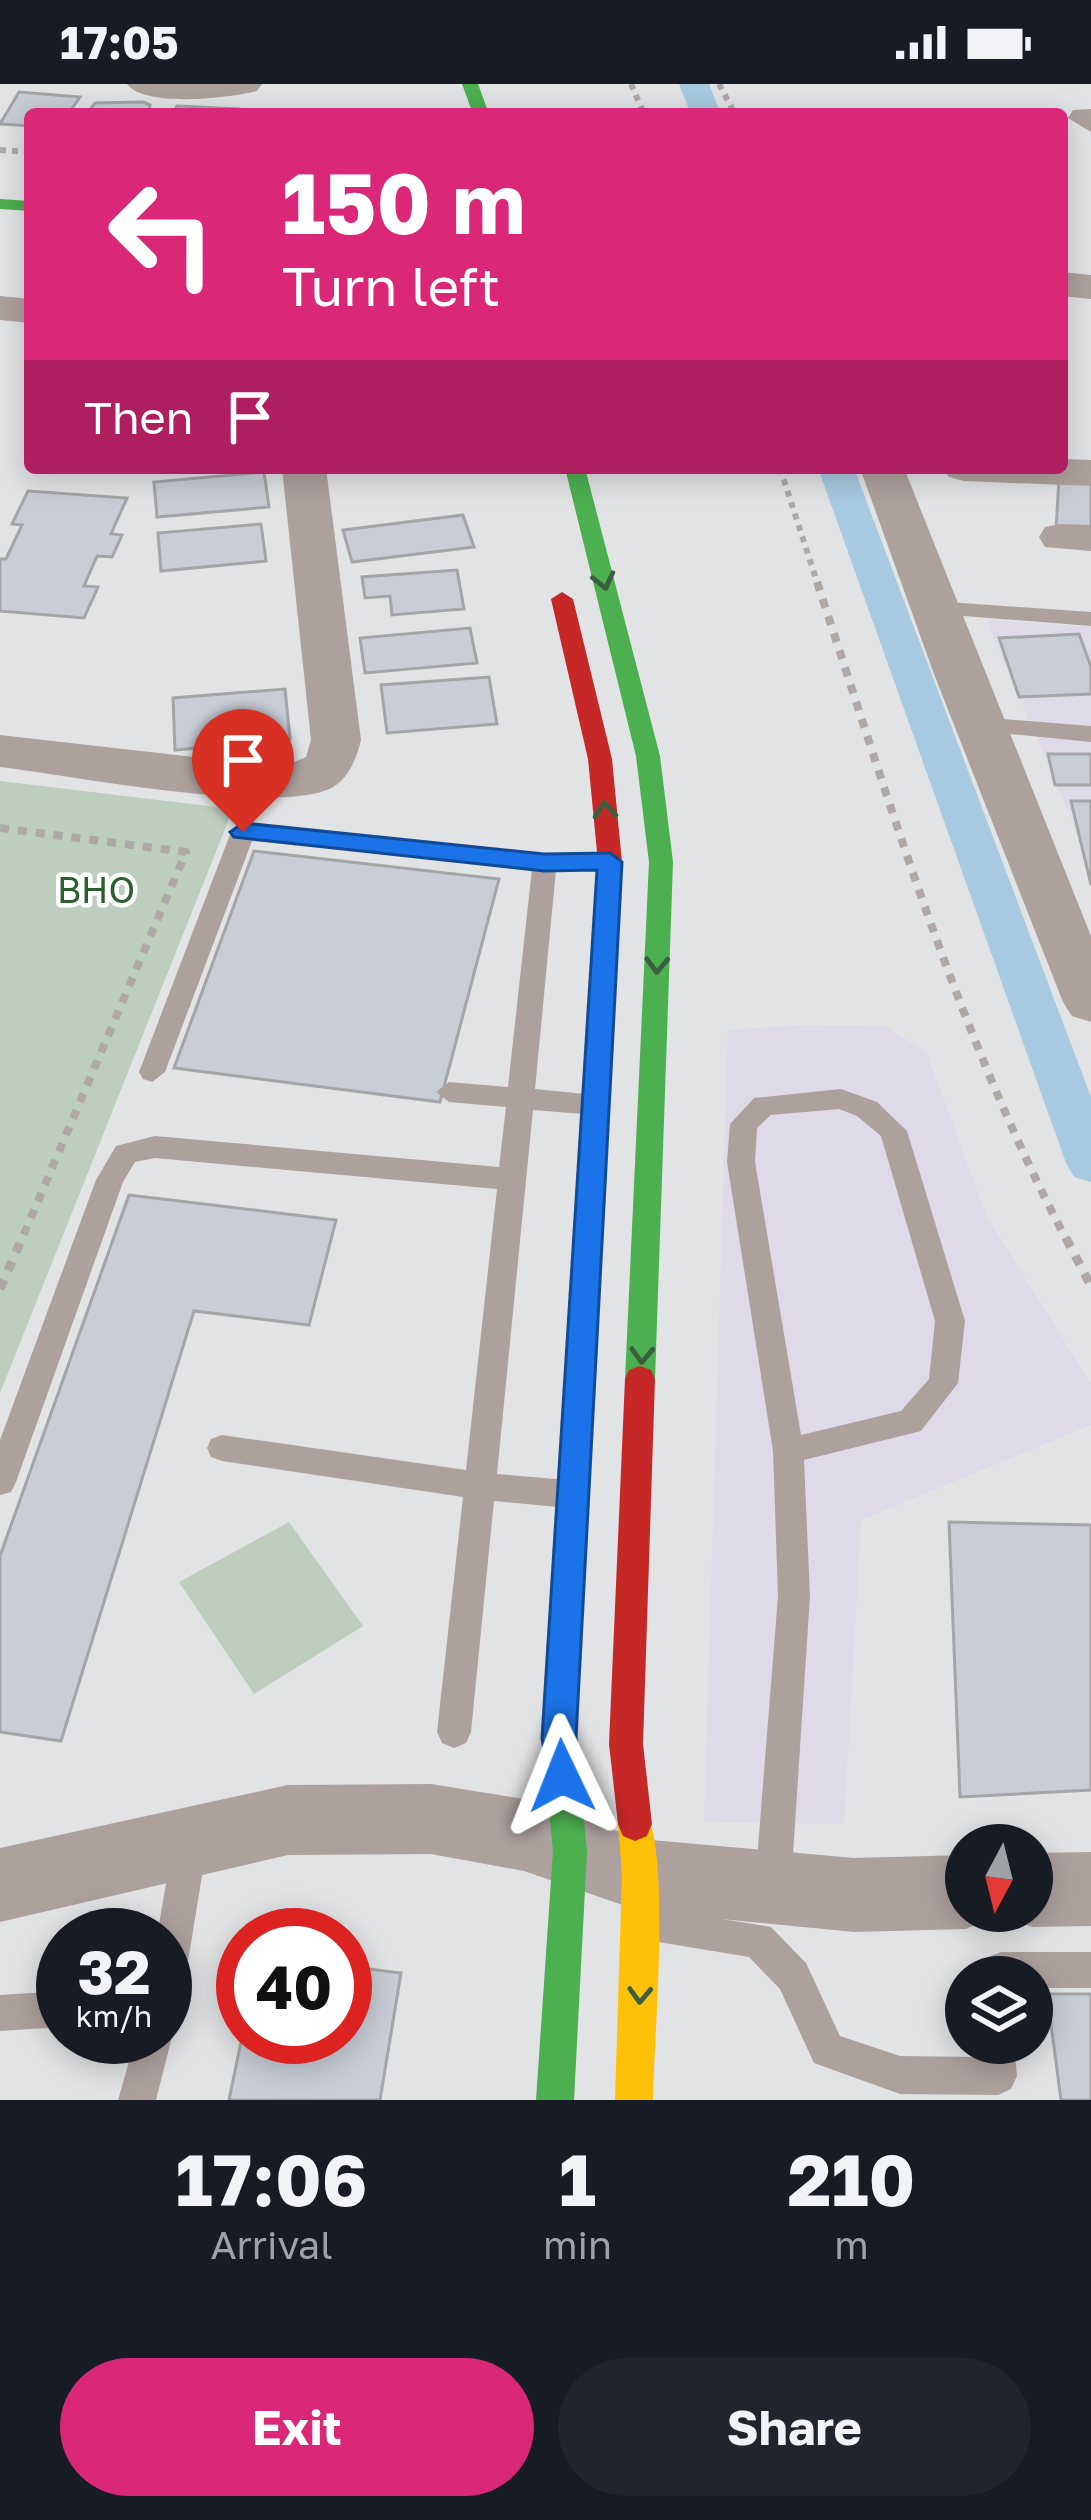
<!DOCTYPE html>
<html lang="en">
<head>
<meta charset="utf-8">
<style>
	:root { --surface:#171b24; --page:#20242c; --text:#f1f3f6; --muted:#9ea1a6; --accent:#db2777 }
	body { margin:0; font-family:"Golos Text",sans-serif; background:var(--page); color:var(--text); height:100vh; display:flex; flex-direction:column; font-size:45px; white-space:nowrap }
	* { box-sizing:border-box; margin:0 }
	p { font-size:39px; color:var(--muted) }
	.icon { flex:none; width:66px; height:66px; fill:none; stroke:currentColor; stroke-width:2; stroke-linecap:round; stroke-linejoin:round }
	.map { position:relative; height:2016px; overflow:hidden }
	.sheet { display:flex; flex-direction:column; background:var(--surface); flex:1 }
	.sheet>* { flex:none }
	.hud { position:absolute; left:24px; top:24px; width:1044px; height:366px; border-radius:12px; box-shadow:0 6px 30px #0003; background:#db2777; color:#fff; overflow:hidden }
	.needle { width:78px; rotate:187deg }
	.controls { position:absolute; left:945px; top:1740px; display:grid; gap:24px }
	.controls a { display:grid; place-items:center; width:108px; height:108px; border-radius:50%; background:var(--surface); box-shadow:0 6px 30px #0003; font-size:60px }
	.speed { position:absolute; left:36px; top:1824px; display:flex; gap:24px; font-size:60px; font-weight:700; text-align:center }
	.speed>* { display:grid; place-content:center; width:156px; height:156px; border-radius:50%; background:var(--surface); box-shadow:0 6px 30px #0003; line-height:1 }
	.speed small { font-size:30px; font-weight:400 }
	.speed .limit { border:18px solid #d22; background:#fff; color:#111 }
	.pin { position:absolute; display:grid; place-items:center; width:102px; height:102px; color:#fff; margin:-123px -51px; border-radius:50% 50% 50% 0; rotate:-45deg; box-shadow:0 0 12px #0007 }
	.pin .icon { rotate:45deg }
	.me { position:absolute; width:132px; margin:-66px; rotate:358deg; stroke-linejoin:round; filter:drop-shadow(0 0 9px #0008) }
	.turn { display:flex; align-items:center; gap:42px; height:252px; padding:0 60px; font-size:54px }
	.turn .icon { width:156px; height:156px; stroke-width:2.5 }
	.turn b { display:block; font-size:84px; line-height:102px }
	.then { display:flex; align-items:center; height:114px; padding:0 60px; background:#0003; gap:24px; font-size:45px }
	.eta { display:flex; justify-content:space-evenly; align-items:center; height:204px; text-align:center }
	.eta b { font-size:72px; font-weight:700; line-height:84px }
	.cta { display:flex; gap:24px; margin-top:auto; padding:24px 60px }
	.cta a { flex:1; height:138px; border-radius:72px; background:var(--accent); color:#fff; font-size:48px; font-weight:700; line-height:138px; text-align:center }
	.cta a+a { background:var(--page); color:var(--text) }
	.status { display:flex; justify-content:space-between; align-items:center; height:84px; padding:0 60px; background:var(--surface); direction:ltr }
	.status svg { height:33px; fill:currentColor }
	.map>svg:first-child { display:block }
	.industrial { fill:#dfdae7 }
	.green { fill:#bdcdbe }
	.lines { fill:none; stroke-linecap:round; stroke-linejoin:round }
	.canal { fill:#a8cae0; fill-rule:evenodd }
	.building { fill:#c8cdd6; stroke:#a4a5a6; stroke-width:3 }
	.path-far2 { stroke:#b0a8a7; stroke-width:6; stroke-dasharray:6 6; stroke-linecap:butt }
	.path-far1 { stroke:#b0a8a7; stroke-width:8; stroke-dasharray:9 9; stroke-linecap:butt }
	.path { stroke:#b0a8a7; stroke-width:9; stroke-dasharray:10 10; stroke-linecap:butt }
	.lane { fill:#ada19e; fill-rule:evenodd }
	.street { fill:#ada19e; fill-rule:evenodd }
	.fast { fill:#4caf50; fill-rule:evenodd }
	.slow { fill:#ffc107; fill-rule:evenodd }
	.jam { fill:#c62828; fill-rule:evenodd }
	.oneway { stroke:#3b5e3e }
	.route { fill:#1a73e8; stroke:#114b97; stroke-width:3 }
	.labels { text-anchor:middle; stroke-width:9; stroke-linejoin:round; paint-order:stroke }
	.park-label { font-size:36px; fill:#2b5f2d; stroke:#fff }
</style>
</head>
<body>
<div class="status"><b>17:05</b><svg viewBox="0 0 49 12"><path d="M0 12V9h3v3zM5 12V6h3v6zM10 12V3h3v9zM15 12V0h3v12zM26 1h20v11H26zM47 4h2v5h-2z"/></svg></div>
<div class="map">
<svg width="1091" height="2016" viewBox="0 0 1091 2016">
	<rect width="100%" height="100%" fill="#e1e3e5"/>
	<!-- industrial -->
	<path class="industrial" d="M 986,536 L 1091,543 L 1091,781 Z
		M 806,941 L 883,942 L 926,967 L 986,1131 L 1091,1300 L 1091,1341 L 861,1436 L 844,1740 L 704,1738 L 728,946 Z"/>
	<!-- green -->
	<path class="green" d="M 0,697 L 233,725 L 0,1309 Z
		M 289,1438 L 363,1542 L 254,1610 L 179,1498 Z"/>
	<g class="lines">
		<!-- canal -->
		<path class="canal" d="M 679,0 L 709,0 L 721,30 L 691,30 Z
			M 818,384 L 854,384 L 1091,1013 L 1091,1098 L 1074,1093 L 1066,1079 Z"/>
	</g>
	<!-- building -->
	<path class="building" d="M 19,8 L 80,13 L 68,30 L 30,30 L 30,42 L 0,40 Z
		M 143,18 L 150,21 L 148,30 L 87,30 L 95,19 Z
		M 177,22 L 238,25 L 236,30 L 173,30 Z
		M 264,388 L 269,423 L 157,433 L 154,398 Z
		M 1059,395 L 1091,398 L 1091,450 L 1056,446 Z
		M 28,407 L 127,414 L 111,450 L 122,451 L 112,473 L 97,472 L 84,502 L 98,503 L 84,534 L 0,527 L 0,475 L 6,475 L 22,441 L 12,440 Z
		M 463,431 L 474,463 L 352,478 L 343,446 Z
		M 261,440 L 266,477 L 161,487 L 158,449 Z
		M 457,486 L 464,525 L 392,531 L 390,512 L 365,514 L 362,493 Z
		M 470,544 L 477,579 L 365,589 L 360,554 Z
		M 1079,550 L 1091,583 L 1091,610 L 1019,613 L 999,554 Z
		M 489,593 L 497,640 L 387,649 L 381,601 Z
		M 285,605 L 290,655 L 175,666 L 173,614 Z
		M 1048,670 L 1091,670 L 1091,701 L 1055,701 Z
		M 1071,717 L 1091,717 L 1091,801 Z
		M 254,767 L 499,795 L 440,1018 L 174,984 Z
		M 129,1111 L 336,1136 L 309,1241 L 194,1227 L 61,1657 L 0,1648 L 0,1472 Z
		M 949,1438 L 1091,1441 L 1091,1706 L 960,1713 Z
		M 345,1882 L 401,1889 L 380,2016 L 229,2016 L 243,1948 L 243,1953 L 345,1953 Z
		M 1047,1910 L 1091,1910 L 1091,2016 L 1061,2016 Z"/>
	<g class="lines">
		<!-- path-far2 -->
		<path class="path-far2" d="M 631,0 L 644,30
			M 719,0 L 735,30
			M 0,66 L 30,68
			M 780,384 L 818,501"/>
		<!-- path-far1 -->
		<path class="path-far1" d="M 817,498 C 891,722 957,948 1067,1157
			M 0,744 L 186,768 L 21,1157"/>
		<!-- path -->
		<path class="path" d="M 1066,1154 L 1091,1202
			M 0,1205 L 22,1154"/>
		<!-- lane -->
		<path class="lane" d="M 934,517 L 1091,528 L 1091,542 L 926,529 L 923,524 Z
			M 978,633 L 1091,642 L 1091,658 L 970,646 L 966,641 L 970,636 Z
			M 243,740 L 545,770 L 610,770 L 622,778 L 610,786 L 556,786 L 535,1005 L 595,1011 L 605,1014 L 609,1021 L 605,1028 L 595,1031 L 533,1026 L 497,1390 L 568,1396 L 579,1400 L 584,1410 L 579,1420 L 568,1424 L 494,1417 L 471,1648 L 466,1659 L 454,1664 L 442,1659 L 437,1648 L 463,1413 L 222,1377 L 211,1373 L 207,1364 L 211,1355 L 222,1351 L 466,1386 L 497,1105 L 155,1074 L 135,1078 L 123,1098 L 16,1398 L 11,1408 L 0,1411 L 0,1356 L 96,1096 L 116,1062 L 155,1052 L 499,1083 L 506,1023 L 449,1018 L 436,1008 L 449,998 L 508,1003 L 532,785 L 252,757 L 165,988 L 152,998 L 143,995 L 139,988 L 231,748 Z
			M 841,1005 L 877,1018 L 907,1047 L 965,1237 L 958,1299 L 921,1347 L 804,1376 L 810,1512 L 791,1801 L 785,1813 L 773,1818 L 761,1813 L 755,1801 L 778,1512 L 773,1367 L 727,1078 L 730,1040 L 754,1014 ZM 839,1025 L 857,1032 L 881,1052 L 935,1237 L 929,1295 L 901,1327 L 801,1351 L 755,1078 L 757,1044 L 771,1031 Z
			M 190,1744 L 202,1749 L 207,1761 L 183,1908 L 178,1921 L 165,1926 L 165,1851 L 157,1851 L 173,1761 L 178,1749 Z
			M 647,1823 L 771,1843 L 806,1879 L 840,1952 L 900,1972 L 978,1973 L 978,1959 L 1014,1959 L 1017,1992 L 1011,2005 L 998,2011 L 900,2010 L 814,1979 L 780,1905 L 749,1873 L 634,1854 L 629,1841 L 634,1828 Z
			M 1001,1868 L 1091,1868 L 1091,1904 L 1032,1904 L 1032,1893 L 981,1893 L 988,1873 Z
			M 63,1907 L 63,1943 L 0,1947 L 0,1911 Z
			M 165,1939 L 172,1953 L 156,2016 L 118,2016 L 136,1953 L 165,1953 Z"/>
		<!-- street -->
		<path class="street" d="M 127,0 L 262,0 L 257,7 C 230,14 145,24 127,0 Z
			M 1091,25 L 1091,48 L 1068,34 L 1073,26 Z
			M 1062,188 L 1091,191 L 1091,215 L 1062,212 Z
			M 0,212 L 30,215 L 30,239 L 0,236 Z
			M 1062,375 L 1091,376 L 1091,402 L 964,397 L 949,393 L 942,384 L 1062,384 Z
			M 282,384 L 326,384 L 361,656 C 357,673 349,694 333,703 C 280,733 69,691 0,683 L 0,651 L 282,683 L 306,673 L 311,656 Z
			M 860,384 L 904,384 L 1091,852 L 1091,938 L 1072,932 L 1063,918 L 934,590 Z
			M 1061,440 L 1091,441 L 1091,467 L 1045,463 L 1039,453 L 1045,443 Z
			M 431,1700 L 524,1715 L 640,1755 L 854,1774 L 966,1771 L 966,1827 L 995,1827 L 992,1834 L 966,1845 L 854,1848 L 640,1827 L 524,1787 L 431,1770 L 288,1771 L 0,1838 L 0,1764 L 288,1701 Z
			M 1091,1768 L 1091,1842 L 1032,1843 L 1006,1832 L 1004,1827 L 1032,1827 L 1032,1769 Z"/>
		<!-- fast -->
		<path class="fast" d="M 462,0 L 478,0 L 489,30 L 473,30 Z
			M 0,115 L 30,117 L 30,127 L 0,125 Z
			M 565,384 L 585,384 L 660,672 L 673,778 L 655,1295 L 651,1304 L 640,1308 L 629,1304 L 625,1295 L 649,778 L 636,672 Z
			M 599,955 L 612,965 L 576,1655 L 587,1767 L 574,2016 L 536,2016 L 553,1767 L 542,1655 L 586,965 Z"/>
		<!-- slow -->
		<path class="slow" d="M 635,1723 L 647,1728 C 670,1782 654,1950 653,2016 L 615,2016 L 622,1791 L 618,1740 L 623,1728 Z"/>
		<!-- jam -->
		<path class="jam" d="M 562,508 L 573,515 L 612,675 L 622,778 L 612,965 L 599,975 L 586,965 L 598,778 L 588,675 L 551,515 Z
			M 640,1282 L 651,1286 L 655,1295 L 643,1660 L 652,1740 L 647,1752 L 635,1757 L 623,1752 L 618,1740 L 609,1660 L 625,1295 L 629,1286 Z"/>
	</g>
	<!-- one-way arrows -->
	<defs><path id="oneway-chevron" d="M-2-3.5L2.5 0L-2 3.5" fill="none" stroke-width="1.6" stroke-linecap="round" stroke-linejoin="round" transform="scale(3)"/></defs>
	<g class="oneway">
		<use href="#oneway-chevron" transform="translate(604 497) rotate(76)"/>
		<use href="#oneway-chevron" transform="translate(605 726) rotate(-95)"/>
		<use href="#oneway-chevron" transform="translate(657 881) rotate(92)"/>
		<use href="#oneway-chevron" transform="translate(642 1271) rotate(92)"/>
		<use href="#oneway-chevron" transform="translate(640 1911) rotate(92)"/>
	</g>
	<!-- route -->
	<path class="route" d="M 243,739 L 544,770 L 610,769 L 622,778 L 576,1654 L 580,1692 L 575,1704 L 562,1709 L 550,1704 L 542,1654 L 597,786 L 544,787 L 234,753 L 230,748 Z"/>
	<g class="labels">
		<!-- park labels -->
		<g class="park-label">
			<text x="96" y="819">BHO</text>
		</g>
	</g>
</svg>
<div class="controls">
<a><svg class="needle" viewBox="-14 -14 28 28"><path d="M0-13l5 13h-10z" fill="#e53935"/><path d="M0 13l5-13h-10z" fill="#9ea1a6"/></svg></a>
<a><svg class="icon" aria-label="layers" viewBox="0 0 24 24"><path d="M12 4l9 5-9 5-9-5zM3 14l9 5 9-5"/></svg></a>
</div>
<div class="speed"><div>32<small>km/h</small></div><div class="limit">40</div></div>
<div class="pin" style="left:243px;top:748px;background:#d93025"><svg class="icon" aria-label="arrive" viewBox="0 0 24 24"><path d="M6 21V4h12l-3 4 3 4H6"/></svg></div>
<svg class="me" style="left:562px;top:1692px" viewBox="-20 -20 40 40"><path d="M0-17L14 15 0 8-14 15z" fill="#1a73e8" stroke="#fff" stroke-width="4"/></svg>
<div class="hud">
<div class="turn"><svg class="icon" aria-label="left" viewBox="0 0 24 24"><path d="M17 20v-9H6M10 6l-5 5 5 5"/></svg><div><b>150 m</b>Turn left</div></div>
<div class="then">Then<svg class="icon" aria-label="arrive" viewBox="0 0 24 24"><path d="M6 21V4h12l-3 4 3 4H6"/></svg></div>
</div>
</div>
<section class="sheet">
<div class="eta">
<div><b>17:06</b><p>Arrival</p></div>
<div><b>1</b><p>min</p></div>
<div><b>210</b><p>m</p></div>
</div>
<div class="cta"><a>Exit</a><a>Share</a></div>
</section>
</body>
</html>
